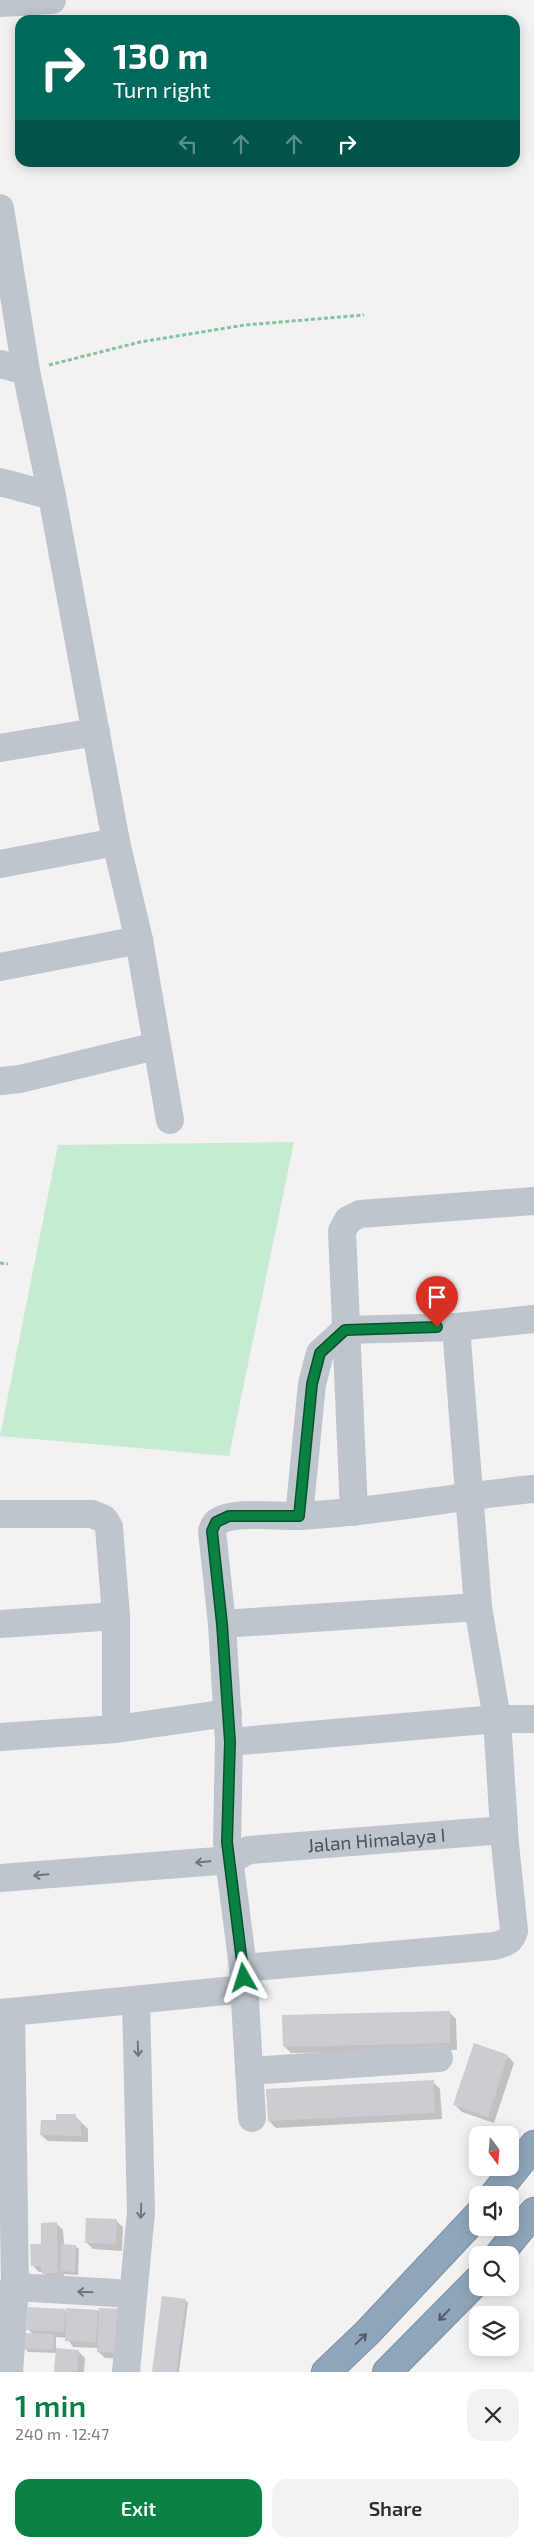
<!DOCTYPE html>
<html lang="en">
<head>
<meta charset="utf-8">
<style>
	:root { --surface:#fff; --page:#f2f2f3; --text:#2b2b33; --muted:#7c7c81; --accent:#0b8043 }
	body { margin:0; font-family:"Exo 2",sans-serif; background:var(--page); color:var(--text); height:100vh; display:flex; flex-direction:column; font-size:19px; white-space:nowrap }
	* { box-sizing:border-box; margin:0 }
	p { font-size:16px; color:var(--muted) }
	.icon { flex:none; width:28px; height:28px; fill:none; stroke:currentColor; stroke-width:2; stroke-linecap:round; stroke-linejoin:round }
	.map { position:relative; height:2372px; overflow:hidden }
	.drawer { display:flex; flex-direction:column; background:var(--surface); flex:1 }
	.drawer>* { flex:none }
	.banner { position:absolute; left:15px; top:15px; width:505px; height:152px; border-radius:15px; box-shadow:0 2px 12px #0003; background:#00695c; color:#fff; overflow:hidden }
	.needle { width:32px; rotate:164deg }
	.buttons { position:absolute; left:469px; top:2126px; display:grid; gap:10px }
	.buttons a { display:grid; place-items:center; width:50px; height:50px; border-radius:10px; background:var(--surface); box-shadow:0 2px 12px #0003; font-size:25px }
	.pin { position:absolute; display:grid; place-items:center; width:42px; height:42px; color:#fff; margin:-51px -21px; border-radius:50% 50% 50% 0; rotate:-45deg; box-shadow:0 0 5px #0007 }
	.pin .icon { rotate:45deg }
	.me { position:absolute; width:55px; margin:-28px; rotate:354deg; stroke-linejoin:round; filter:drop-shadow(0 0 4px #0008) }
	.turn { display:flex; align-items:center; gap:18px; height:105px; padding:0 15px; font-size:22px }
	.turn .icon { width:65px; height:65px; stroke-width:2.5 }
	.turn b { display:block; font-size:35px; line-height:42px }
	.lanes { display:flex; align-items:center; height:48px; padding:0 15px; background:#0003; justify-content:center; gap:25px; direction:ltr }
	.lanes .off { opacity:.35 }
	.round { display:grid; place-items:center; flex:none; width:52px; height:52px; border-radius:15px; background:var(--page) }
	.headline { display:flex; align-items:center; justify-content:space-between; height:85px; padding:0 15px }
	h1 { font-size:30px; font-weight:600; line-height:38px; color:var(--accent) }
	.action { display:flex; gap:10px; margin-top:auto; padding:10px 15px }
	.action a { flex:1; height:58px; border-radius:15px; background:var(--accent); color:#fff; font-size:20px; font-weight:600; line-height:58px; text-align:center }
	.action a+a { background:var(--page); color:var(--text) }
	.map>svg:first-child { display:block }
	.green { fill:#c5ebd2 }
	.shadow { fill:#0003 }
	.building { fill:#cbcdd2 }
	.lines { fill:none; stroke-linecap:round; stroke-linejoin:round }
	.highway-casing { stroke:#7990a5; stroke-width:30 }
	.path { stroke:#80c5a1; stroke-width:3; stroke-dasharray:4 2.5; stroke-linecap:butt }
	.minor { stroke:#bec5cc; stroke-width:28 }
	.highway { stroke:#8ea5ba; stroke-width:28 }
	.oneway { stroke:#6e767e }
	.oneway2 { stroke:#525c65 }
	.route-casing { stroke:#07532c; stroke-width:12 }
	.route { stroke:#0b8043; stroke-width:9 }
	.labels { text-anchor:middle; stroke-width:4; stroke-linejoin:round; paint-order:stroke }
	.street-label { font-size:19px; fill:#4b545c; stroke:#fff }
</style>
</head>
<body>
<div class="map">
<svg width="534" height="2372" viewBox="0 0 534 2372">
	<rect width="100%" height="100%" fill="#f3f1f1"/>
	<!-- green -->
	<path class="green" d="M 294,1142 L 229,1456 L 0,1436 L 58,1145 Z"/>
	<!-- shadow -->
	<path class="shadow" d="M 449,2012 L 456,2019 L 457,2050 L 291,2053 L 284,2046 Z
		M 508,2056 L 514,2063 L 494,2123 L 462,2112 L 455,2105 Z
		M 433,2082 L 440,2089 L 442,2119 L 276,2128 L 269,2121 Z
		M 75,2116 L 88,2129 L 88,2142 L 48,2141 L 41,2135 L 57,2122 Z
		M 116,2221 L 123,2227 L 122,2251 L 93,2249 L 86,2242 Z
		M 56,2223 L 63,2230 L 64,2245 L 75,2246 L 79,2249 L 78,2275 L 64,2274 L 65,2280 L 50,2280 L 43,2272 L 39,2272 L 32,2265 Z
		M 0,2280 L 7,2281 L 0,2309 Z
		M 185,2300 L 188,2303 L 179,2372 L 154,2372 Z
		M 64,2310 L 68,2313 L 68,2310 L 100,2311 L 131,2359 L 105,2358 L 98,2351 L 98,2348 L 73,2347 L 67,2338 L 56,2337 L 56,2349 L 78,2351 L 85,2358 L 84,2372 L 56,2372 L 57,2353 L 28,2352 L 25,2348 L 33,2334 L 28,2329 Z"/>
	<!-- building -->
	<path class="building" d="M 450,2011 L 450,2043 L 283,2047 L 282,2015 Z
		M 474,2043 L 508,2055 L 488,2117 L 453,2105 Z
		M 434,2080 L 435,2113 L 268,2121 L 266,2089 Z
		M 56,2114 L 76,2114 L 76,2120 L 81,2121 L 81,2136 L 40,2135 L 41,2120 L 56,2120 Z
		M 86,2218 L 117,2219 L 116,2244 L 85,2243 Z
		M 57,2222 L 58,2273 L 42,2274 L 41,2266 L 31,2266 L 30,2244 L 41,2244 L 41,2223 Z
		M 61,2244 L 76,2245 L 75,2272 L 60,2271 Z
		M 162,2296 L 186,2299 L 176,2372 L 152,2372 Z
		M 28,2307 L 65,2309 L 64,2332 L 26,2330 Z
		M 66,2308 L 98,2310 L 96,2342 L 65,2341 Z
		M 99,2308 L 126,2309 L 125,2353 L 97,2352 Z
		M 25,2333 L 54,2334 L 53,2350 L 24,2349 Z
		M 56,2348 L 79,2350 L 77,2372 L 54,2372 Z"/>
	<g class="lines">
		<!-- highway casing -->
		<g class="highway-casing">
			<path id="highway" d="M 494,2195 L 534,2145
				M 499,2255 L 534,2212
				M 326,2372 L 367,2333 L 478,2215
				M 387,2372 L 478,2280"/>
		</g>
		<!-- path -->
		<path class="path" d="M 49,365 L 140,342 L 245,325 L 364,315
			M 0,1263 L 8,1264"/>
		<!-- minor -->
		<g class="minor">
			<path d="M 0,3 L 52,0"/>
			<path d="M 0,208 L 26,371 L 52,496 L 116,842 L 139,940 L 170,1120"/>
			<path d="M 0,364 L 26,371"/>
			<path d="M 0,482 L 52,496"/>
			<path d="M 0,748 L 96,732"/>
			<path d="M 0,864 L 116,842"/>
			<path d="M 0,967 L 139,940"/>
			<path d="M 0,1081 L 20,1079 L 156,1046"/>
			<path d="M 354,1512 L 342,1231 L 348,1220 L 360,1214 L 534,1201"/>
			<path d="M 0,1514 L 92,1514 L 104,1519 L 109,1527 L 116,1616 L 116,1729"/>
			<path d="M 299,1516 L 312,1384 L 320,1353 L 345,1330 L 456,1327 L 534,1319"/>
			<path d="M 0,1624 L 116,1616"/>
			<path d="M 222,1624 L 478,1607"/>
			<path d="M 0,1737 L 116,1729 L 228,1713"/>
			<path d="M 229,1742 L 497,1719 L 534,1719"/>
			<path id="s1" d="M 0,1878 L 230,1860 L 249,1850 L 504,1830"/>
			<path d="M 243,1968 L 494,1946 C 505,1943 511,1942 514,1931 L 505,1844 L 497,1719 L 478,1607 L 456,1327"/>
			<path d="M 0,2013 L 245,1989"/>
			<path d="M 249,2071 L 439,2058"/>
			<path d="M 252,2118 L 243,1968 L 227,1842 L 229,1742 L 222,1624 L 212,1531 C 213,1528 215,1524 217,1522 C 233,1510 279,1517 300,1516 C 378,1512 456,1496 534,1489"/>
			<path d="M 15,2287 L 133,2294"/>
			<path d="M 9,2372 L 15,2287 L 11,2012"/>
			<path d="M 126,2372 L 141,2212 L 136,2000"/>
		</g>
		<!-- highway -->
		<use href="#highway" class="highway"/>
	</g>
	<!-- one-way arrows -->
	<defs><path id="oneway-shaft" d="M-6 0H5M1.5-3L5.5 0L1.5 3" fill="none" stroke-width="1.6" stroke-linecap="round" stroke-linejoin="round" transform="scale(1.25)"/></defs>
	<g class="oneway">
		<use href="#oneway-shaft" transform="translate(203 1862) rotate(175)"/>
		<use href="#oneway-shaft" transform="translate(41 1875) rotate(175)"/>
		<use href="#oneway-shaft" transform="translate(138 2049) rotate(88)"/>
		<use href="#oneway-shaft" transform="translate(141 2211) rotate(92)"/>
		<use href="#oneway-shaft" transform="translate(85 2292) rotate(-178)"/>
	</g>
	<g class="oneway2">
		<use href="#oneway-shaft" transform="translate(444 2315) rotate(134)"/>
		<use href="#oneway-shaft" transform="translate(361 2339) rotate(-43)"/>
	</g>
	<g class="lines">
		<!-- route casing -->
		<g class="route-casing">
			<path id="route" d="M 244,1978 L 227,1842 L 230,1742 L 222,1624 L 212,1531 L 216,1522 L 229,1516 L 299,1516 L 312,1384 L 320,1353 L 345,1330 L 437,1327"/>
		</g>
		<!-- route -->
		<use href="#route" class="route"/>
	</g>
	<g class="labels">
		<!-- street labels -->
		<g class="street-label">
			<text dy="7" stroke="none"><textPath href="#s1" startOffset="380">Jalan Himalaya I</textPath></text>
		</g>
	</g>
</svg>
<div class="buttons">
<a><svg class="needle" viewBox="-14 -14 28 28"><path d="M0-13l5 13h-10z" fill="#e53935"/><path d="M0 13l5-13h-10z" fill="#7c7c81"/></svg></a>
<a><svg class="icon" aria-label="sound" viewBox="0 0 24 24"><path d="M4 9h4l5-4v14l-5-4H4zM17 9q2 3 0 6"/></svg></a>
<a><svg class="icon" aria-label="search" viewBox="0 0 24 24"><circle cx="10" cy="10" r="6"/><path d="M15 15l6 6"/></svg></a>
<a><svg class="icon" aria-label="layers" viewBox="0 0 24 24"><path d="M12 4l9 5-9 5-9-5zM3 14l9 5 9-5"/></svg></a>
</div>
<div class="pin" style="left:437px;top:1327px;background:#d93025"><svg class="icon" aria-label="arrive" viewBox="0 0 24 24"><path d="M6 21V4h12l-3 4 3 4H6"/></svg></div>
<svg class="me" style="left:244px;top:1978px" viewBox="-20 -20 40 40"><path d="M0-17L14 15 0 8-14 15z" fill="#0b8043" stroke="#fff" stroke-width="4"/></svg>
<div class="banner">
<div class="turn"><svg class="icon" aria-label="right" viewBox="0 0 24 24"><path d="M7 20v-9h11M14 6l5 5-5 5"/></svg><div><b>130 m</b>Turn right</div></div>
<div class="lanes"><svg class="icon off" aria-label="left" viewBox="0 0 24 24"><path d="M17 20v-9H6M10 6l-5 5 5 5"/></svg><svg class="icon off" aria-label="ahead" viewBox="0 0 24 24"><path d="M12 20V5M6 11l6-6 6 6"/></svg><svg class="icon off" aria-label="ahead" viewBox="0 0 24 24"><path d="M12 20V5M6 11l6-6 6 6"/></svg><svg class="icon" aria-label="right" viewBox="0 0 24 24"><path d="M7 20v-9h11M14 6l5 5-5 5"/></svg></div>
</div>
</div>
<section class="drawer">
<div class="headline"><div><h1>1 min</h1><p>240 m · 12:47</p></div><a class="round"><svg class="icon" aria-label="close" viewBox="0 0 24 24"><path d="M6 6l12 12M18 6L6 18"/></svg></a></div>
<div class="action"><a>Exit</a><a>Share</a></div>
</section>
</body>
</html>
